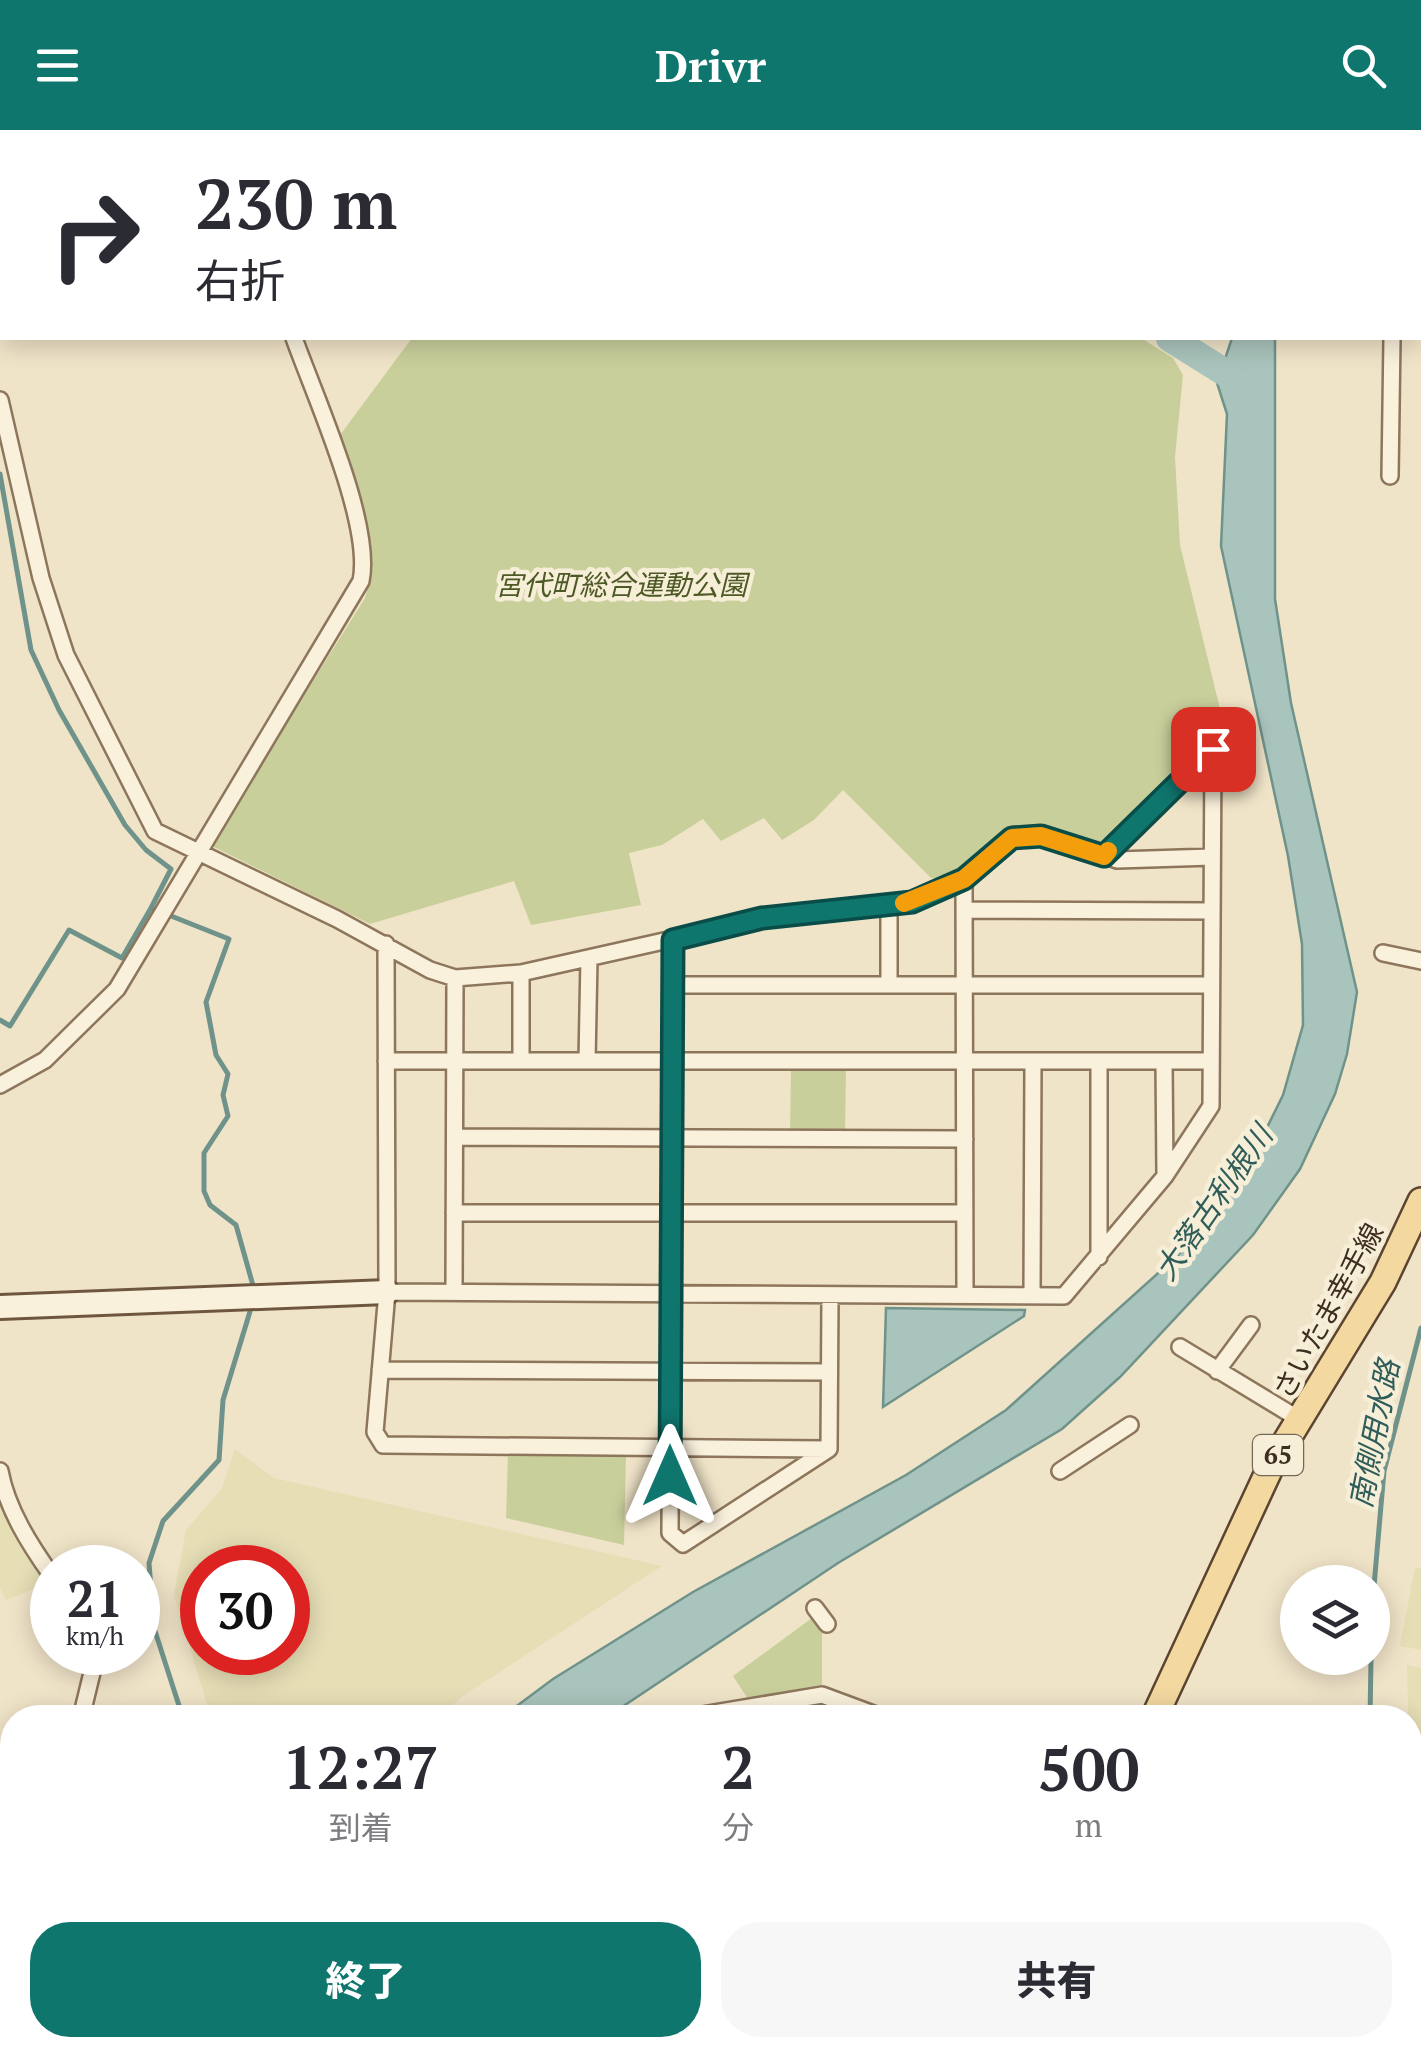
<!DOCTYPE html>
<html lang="ja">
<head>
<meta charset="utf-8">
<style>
	:root { --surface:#fff; --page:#f7f7f7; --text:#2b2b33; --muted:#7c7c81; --accent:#0f766e }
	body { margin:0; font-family:"PT Serif","Noto Sans JP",serif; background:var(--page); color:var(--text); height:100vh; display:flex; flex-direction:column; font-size:38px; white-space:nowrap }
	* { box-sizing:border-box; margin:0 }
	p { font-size:32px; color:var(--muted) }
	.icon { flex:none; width:55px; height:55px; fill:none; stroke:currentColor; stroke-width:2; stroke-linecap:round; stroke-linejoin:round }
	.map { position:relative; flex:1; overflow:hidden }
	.details { position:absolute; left:0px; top:1575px; width:1422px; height:352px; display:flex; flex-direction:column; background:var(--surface); border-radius:40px 40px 0 0; box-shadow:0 5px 25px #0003 }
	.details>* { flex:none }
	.top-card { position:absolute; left:0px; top:0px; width:1422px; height:210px; box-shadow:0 5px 25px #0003; background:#fff; color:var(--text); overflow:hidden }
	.buttons { position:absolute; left:1280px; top:1435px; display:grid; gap:20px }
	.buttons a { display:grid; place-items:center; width:110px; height:110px; border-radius:50%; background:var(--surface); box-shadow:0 5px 25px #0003; font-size:50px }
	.speed { position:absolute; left:30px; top:1415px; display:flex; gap:20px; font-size:50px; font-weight:700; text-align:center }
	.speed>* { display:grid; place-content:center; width:130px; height:130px; border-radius:50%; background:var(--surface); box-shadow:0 5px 25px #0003; line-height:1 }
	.speed small { font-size:25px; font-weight:400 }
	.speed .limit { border:15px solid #d22; background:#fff; color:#111 }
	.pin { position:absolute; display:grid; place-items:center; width:85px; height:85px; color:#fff; margin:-42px; border-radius:20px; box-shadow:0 5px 15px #0006 }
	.me { position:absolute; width:110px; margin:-55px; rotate:0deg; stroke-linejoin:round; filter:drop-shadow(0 0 8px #0008) }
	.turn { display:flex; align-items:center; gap:35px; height:210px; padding:0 30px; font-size:45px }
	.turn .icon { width:130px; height:130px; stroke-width:2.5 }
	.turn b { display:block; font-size:70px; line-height:85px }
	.eta { display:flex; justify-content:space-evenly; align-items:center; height:170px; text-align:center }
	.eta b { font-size:60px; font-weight:800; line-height:70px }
	.primary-button { display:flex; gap:20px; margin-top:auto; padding:20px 30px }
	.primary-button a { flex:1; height:115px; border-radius:40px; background:var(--accent); color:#fff; font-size:40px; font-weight:800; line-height:115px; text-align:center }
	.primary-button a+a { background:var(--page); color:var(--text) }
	header { display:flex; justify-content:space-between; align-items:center; height:130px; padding:0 30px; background:var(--accent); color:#fff; font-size:45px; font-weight:800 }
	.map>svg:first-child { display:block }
	.farmland { fill:#e6deb5; fill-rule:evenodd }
	.green { fill:#c9cf9b }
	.water { fill:#a9c4bc; stroke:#6f938a; stroke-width:2.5 }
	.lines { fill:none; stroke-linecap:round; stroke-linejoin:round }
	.stream { stroke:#6f938a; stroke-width:5 }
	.river { stroke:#a9c4bc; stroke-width:28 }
	.street-casing { stroke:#8d765c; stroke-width:20 }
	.secondary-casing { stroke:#6f573f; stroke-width:28 }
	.primary-casing { stroke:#5b4430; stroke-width:30 }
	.street { stroke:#faf1dc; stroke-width:15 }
	.secondary { stroke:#faf1dc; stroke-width:22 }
	.primary { stroke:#f3d9a0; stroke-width:25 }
	.route-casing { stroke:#0a4d48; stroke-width:25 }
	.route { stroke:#0f766e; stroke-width:18 }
	.slow { stroke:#f59e0b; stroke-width:18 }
	.labels { text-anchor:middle; stroke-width:9; stroke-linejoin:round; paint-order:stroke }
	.shield { fill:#f7eed8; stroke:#756857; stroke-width:2.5 }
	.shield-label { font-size:25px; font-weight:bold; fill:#3d2e20 }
	.park-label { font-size:28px; font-style:italic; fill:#4d5a26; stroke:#f7eed8 }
	.street-label { font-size:28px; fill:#3d2e20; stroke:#f7eed8 }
	.water-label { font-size:30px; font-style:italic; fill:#2f5d5a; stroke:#f7eed8 }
</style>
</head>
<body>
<header><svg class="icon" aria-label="menu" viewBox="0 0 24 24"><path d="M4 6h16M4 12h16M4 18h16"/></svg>Drivr<svg class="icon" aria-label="search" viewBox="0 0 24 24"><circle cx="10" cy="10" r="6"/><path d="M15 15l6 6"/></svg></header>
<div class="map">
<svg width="1421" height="1927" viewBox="0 0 1421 1927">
	<rect width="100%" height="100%" fill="#f0e4c8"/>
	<!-- farmland -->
	<path class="farmland" d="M 235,1319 L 274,1348 L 662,1436 L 460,1568 L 441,1587 L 211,1587 L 174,1465 L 186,1400 L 222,1358 ZM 202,1438 L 288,1438 L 288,1522 L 202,1522 Z
		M 0,1370 L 51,1452 L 6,1470 L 0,1458 Z
		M 1415,1437 L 1421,1438 L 1421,1520 L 1400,1516 Z
		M 1407,1535 L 1421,1538 L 1421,1656 L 1410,1654 Z"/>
	<!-- green -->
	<path class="green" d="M 412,208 L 1141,208 L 1173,228 L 1183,245 L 1175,327 L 1180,415 L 1223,591 L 1204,605 L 1103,718 C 1012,689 1021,692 949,750 L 931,748 L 843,660 L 814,690 L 782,710 L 764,688 L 721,711 L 703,689 L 662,715 L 629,723 L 641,775 L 531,795 L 514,751 L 370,794 L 214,717 L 214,709 L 365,468 C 383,413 356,362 337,309 Z
		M 791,939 L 846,940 L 845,1005 L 790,1004 Z
		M 508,1325 L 626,1325 L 624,1415 L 506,1388 Z
		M 816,1485 L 822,1492 L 822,1555 L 748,1569 L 733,1546 Z"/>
	<!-- water -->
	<path class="water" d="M 1232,208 L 1275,208 L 1275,469 L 1291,573 L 1357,862 L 1347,924 L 1335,964 L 1300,1039 L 1253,1105 L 1120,1247 L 1062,1299 L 838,1433 L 607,1587 L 502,1587 L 553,1549 L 693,1462 L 906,1345 L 1006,1280 L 1176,1127 L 1211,1090 L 1248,1036 L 1283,965 L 1303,895 L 1302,814 L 1288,726 L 1221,416 L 1227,284 L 1217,253 Z
		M 886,1178 L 1025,1180 L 1024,1186 L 883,1277 Z"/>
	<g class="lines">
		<!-- stream -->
		<path class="stream" d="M 0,344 L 31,520 L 59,580 L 125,695 L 146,720 L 171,739 L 151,778 L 229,809 L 206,872 L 216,925 L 228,944 L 223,965 L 228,986 L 204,1023 L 204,1061 L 210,1075 L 236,1095 L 254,1159
			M 0,890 L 10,896 L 69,800 L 122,828 L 151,778
			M 1372,1479 L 1384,1341 L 1421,1198
			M 183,1588 L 154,1498 L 149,1433 L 163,1391 L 219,1330 L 223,1270 L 252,1175
			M 1370,1588 L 1371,1528
			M 1379,1915 L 1379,1927"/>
		<!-- river -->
		<path class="river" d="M 839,0 L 843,2
			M 1170,208 L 1253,260"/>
		<!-- street casing -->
		<g class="street-casing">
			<path id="street" d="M 226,0 L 226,2
				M 0,270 L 41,448 L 66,525 L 155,701 L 337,789 L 430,840 L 455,848 L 521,843 L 762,789 L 912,772 L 964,749 L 1012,708 L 1041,705 L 1117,730 L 1212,727
				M 1390,346 L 1392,208
				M 1104,726 L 1213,619
				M 964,749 L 965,1164
				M 889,776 L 889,855
				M 964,780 L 1212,781
				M 673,810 L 670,1403 L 683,1414 L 829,1319
				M 386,814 L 387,1162 L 375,1302 L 383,1315 L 829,1319 L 830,1167
				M 1383,823 L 1421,831
				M 673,855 L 1211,855
				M 386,931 L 1211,931
				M 521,931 L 521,843
				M 587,931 L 589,829
				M 1099,931 L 1099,1127
				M 1164,931 L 1165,1046
				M 0,955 L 45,930 L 117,859 L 361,451 C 373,394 315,267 294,208
				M 455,1007 L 965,1009
				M 454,1083 L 965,1083
				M 387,1162 L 1064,1166 L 1165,1046 L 1211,976 L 1213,619
				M 454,1162 L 455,848
				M 1032,1166 L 1033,931
				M 1180,1217 L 1302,1291
				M 380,1240 L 829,1242
				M 1217,1241 L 1251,1195
				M 0,1341 C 7,1379 30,1415 52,1446
				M 1060,1341 L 1130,1295
				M 815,1478 L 827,1494
				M 81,1588 L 97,1522
				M 684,1588 L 822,1565 L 884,1588
				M 12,1636 L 3,1642 L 12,1696
				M 75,1915 L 79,1927
				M 490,1915 L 493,1927
				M 577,1915 L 580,1927
				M 1039,1915 L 1042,1927
				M 823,1927 L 875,1918
				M 1361,1927 L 1361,1915"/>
		</g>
		<!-- secondary casing -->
		<g class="secondary-casing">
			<path id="secondary" d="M 1383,2 L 1383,0
				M 1420,28 L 1421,28
				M 0,1177 L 387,1162"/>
		</g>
		<!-- primary casing -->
		<g class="primary-casing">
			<path id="primary" d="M 1154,1588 L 1271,1336 L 1383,1152 L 1421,1071
				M 929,1927 L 935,1915"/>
		</g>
		<!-- street -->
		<use href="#street" class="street"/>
		<!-- secondary -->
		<use href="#secondary" class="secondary"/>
		<!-- primary -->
		<use href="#primary" class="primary"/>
	</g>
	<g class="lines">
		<!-- route casing -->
		<g class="route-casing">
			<path id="route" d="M 670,1346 L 673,810 L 762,788 L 912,772 L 964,749 L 1012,708 L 1041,706 L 1104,726 L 1213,619"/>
		</g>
		<!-- route -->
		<use href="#route" class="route"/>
		<!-- slow -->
		<path class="slow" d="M 904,773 L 964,749 L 1012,708 L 1041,706 L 1104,726 L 1108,721"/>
	</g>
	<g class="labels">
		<!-- shield labels -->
		<rect class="shield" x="1253" y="1305" width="50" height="40" rx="8"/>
		<g class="shield-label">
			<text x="1278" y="1334">65</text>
		</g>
		<!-- park labels -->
		<g class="park-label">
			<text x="621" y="465">宮代町総合運動公園</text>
		</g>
		<!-- street labels -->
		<g class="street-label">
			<text transform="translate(1328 1181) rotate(-61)" y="10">さいたま幸手線</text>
		</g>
		<!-- water labels -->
		<g class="water-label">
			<text transform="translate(1214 1073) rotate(-55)" y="10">大落古利根川</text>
			<text transform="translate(1375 1304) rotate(-79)" y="10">南側用水路</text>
		</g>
	</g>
</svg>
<div class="buttons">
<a><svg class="icon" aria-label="layers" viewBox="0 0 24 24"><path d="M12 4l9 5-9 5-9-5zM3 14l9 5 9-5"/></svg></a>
</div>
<div class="speed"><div>21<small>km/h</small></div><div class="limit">30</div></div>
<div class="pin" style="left:1213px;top:619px;background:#d93025"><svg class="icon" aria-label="arrive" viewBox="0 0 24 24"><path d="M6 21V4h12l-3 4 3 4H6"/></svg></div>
<svg class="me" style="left:670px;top:1346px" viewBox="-20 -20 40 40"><path d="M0-17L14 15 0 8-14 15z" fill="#0f766e" stroke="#fff" stroke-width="4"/></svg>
<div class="top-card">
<div class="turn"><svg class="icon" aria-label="right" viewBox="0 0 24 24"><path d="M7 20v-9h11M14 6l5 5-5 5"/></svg><div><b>230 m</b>右折</div></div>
</div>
<section class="details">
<div class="eta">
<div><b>12:27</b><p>到着</p></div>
<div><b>2</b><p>分</p></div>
<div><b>500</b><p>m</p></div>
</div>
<div class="primary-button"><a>終了</a><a>共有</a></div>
</section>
</div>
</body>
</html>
